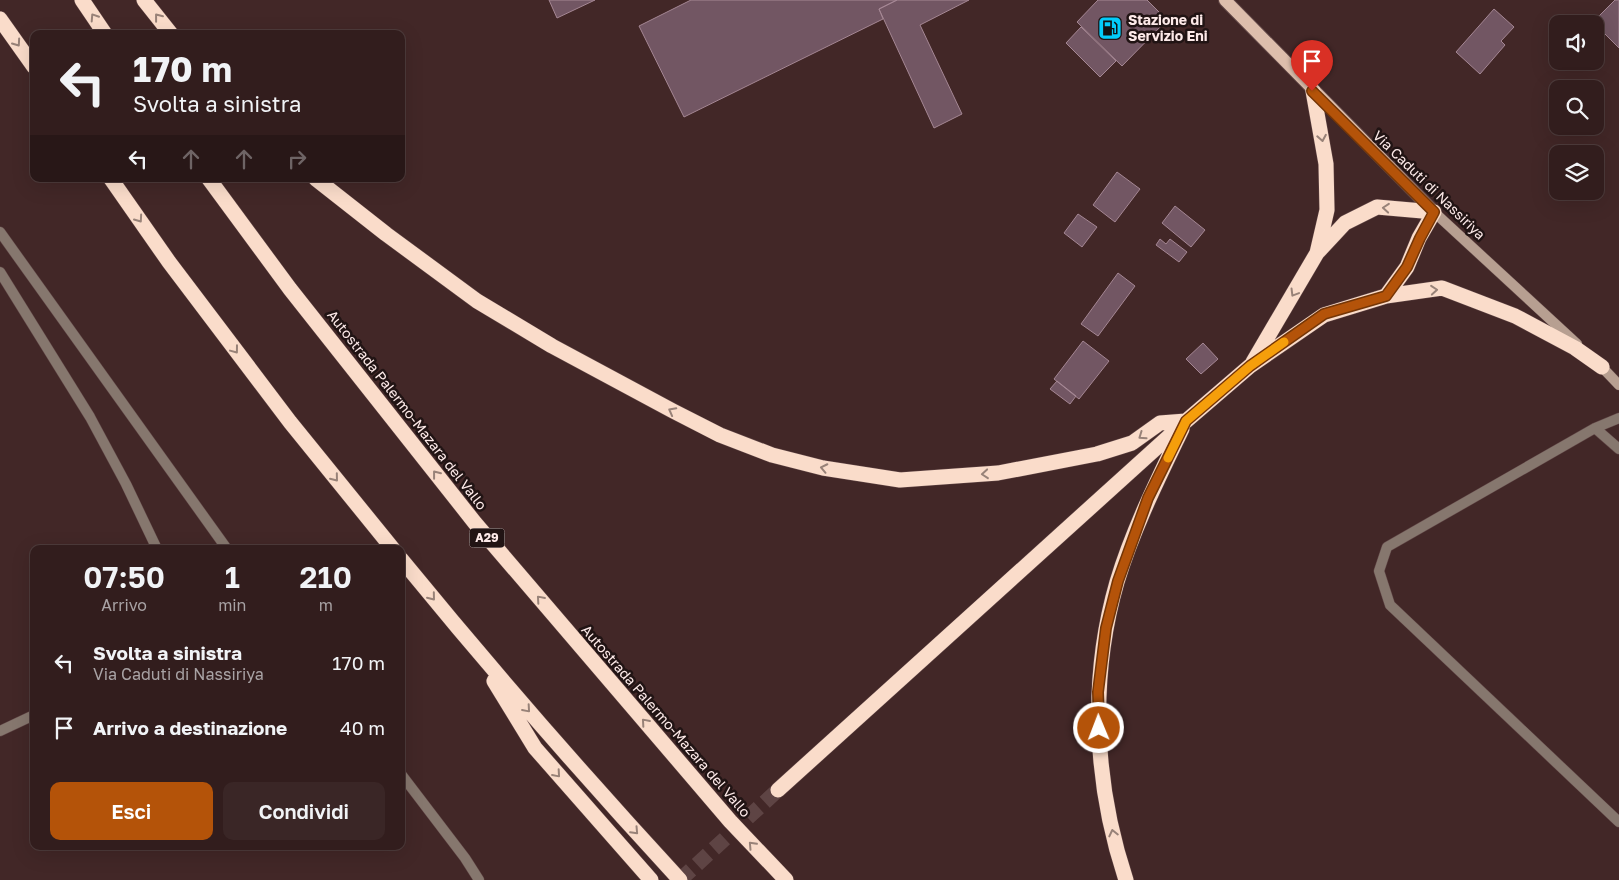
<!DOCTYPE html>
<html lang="it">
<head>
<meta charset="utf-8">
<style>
	:root { --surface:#321d1d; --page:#3a2626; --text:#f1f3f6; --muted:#a8a2a4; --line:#4d3b3b; --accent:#b45309 }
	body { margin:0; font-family:"Golos Text",sans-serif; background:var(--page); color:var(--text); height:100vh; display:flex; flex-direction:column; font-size:19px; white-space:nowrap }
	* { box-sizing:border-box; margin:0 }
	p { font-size:16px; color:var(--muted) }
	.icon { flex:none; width:28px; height:28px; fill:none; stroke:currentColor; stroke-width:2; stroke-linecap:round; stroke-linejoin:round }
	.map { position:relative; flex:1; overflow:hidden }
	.panel { position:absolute; left:30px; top:545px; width:375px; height:305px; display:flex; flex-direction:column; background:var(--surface); border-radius:10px; box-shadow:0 5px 20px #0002,0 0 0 1px var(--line) }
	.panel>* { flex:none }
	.hud { position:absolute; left:30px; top:30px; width:375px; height:152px; border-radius:10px; box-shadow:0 5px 20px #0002,0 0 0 1px var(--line); background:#321d1d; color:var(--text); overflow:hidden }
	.buttons { position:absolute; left:1549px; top:15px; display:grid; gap:10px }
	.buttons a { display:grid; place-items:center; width:55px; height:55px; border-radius:10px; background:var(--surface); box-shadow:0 5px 20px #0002,0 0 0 1px var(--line); font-size:25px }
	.pin { position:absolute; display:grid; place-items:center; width:42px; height:42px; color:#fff; margin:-51px -21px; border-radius:50% 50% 50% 0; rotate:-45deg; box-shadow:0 0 5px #0007 }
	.pin .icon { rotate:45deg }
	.me { position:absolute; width:55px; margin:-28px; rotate:359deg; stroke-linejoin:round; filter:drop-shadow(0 0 4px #0008) }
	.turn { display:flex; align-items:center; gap:18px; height:105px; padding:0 20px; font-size:22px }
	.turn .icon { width:65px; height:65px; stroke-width:2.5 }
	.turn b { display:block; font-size:35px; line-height:42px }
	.lanes { display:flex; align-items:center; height:48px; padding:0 20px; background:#0003; justify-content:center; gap:25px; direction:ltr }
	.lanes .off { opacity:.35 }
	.eta { display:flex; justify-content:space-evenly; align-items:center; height:85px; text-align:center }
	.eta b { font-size:30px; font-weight:600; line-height:35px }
	.primary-button { display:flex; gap:10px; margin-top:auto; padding:10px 20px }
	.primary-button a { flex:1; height:58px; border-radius:10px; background:var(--accent); color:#fff; font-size:20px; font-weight:600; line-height:58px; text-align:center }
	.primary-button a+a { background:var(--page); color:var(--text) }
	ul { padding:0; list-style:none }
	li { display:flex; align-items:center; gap:15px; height:65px; padding:0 20px }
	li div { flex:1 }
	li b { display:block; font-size:19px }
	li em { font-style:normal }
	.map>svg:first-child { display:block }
	.building { fill:#725663; stroke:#a58794 }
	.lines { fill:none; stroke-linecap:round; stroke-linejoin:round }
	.highway-tunnel { stroke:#5e4444; stroke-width:15; stroke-dasharray:15 8; stroke-linecap:butt }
	.lane-casing { stroke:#604646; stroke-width:11 }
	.street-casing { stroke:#604646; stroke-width:11 }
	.secondary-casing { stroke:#604646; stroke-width:11 }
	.primary-casing { stroke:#604646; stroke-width:14 }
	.highway-casing { stroke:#604646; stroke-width:16 }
	.lane { stroke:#86776e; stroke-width:10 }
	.street { stroke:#86776e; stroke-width:10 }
	.secondary { stroke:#b79f91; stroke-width:10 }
	.primary { stroke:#ddbeac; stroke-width:12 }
	.highway { stroke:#fadcca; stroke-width:15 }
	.oneway { stroke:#988278 }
	.route-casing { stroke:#753606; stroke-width:12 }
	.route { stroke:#b45309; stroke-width:9 }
	.slow { stroke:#f59e0b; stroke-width:9 }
	.labels { text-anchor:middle; stroke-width:5; stroke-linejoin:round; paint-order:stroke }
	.shield { fill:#211414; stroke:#bbaaa9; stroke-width:1 }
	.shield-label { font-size:12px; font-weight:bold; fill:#fdeae9 }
	.poi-label { font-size:14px; font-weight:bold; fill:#fdeae9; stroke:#211414; text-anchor:start }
	.street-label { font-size:14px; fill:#fdeae9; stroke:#211414 }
</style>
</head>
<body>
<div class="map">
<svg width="1619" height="880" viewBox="0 0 1619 880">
	<rect width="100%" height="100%" fill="#422727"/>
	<!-- building -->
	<path class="building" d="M 549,0 L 595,0 L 557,18 Z
		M 691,0 L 897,0 L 879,9 L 883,19 L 684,117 L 639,26 Z
		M 897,0 L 969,0 L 920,25 L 962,114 L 934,128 L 879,9 Z
		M 1098,0 L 1147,0 L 1167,20 L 1122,66 L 1077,22 Z
		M 1615,0 L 1619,0 L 1619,48 L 1593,22 Z
		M 1494,9 L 1514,27 L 1501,41 L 1505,45 L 1480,74 L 1456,52 Z
		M 1081,27 L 1116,61 L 1100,77 L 1066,43 Z
		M 1117,172 L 1140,189 L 1115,222 L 1093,205 Z
		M 1175,206 L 1205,230 L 1191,247 L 1162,223 Z
		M 1078,214 L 1097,227 L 1082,247 L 1064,233 Z
		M 1160,239 L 1166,244 L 1170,239 L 1187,252 L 1179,262 L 1156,245 Z
		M 1118,273 L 1135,286 L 1098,336 L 1081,324 Z
		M 1083,341 L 1109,361 L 1079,399 L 1054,379 Z
		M 1203,343 L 1218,359 L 1201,374 L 1186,359 Z
		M 1057,381 L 1076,396 L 1070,404 L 1050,389 Z"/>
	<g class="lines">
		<!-- highway-tunnel -->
		<path class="highway-tunnel" d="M 680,880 L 778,790"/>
		<!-- lane casing -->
		<g class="lane-casing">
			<path id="lane" d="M 1619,418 L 1595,428 L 1387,547 L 1379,571 L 1390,605 L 1619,822
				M 1595,428 L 1619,449"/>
		</g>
		<!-- street casing -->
		<g class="street-casing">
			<path id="street" d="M 0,232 L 227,549
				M 0,272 L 90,417 L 126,484 L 157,549
				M 0,731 L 34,715
				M 401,774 L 465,858 L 479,880"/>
		</g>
		<!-- secondary casing -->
		<g class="secondary-casing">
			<path id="secondary" d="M 1434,212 L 1577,344
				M 1599,364 L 1619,385"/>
		</g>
		<!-- primary casing -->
		<g class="primary-casing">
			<path id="primary" d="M 1225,0 L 1434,212"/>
		</g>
		<!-- highway casing -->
		<g class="highway-casing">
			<path id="highway" d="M 82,0 L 105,34
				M 144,0 L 171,34
				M 0,19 L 34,67
				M 111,179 L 169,262 L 290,422 L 393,549
				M 209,179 L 290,289 L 475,523 L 730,821 L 786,880
				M 316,179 L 386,234 L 477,301 L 552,346 L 673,411 L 720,435 L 772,455 L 823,468 L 900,480 L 998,473 L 1097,454 L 1132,443 L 1160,423 L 1186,421
				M 1317,253 L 1345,223 L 1377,207 L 1434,212 L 1419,238 L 1407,267 L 1386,296
				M 1253,362 L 1317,253 L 1327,210 L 1326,164 L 1313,91
				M 401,559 C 491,669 584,776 680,880
				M 494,681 L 535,748 L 651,880
				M 778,790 L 1186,421 L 1250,366 L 1324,315 L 1386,296 L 1442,288 L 1515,316 L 1575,348 L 1602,367
				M 1126,880 C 1094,784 1089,679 1117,582 C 1133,529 1158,479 1182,429"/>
		</g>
		<!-- lane -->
		<use href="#lane" class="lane"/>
		<!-- street -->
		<use href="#street" class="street"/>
		<!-- secondary -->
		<use href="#secondary" class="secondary"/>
		<!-- primary -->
		<use href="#primary" class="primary"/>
		<!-- highway -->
		<use href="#highway" class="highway"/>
	</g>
	<!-- one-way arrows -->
	<defs><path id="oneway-chevron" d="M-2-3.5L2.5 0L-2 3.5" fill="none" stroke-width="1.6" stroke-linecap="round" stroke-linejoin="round" transform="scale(1.25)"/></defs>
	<g class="oneway">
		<use href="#oneway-chevron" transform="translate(94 17) rotate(-123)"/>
		<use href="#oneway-chevron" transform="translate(158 17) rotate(-128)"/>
		<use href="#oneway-chevron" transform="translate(17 43) rotate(55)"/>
		<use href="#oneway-chevron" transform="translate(1322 138) rotate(80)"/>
		<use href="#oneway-chevron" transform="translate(1386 208) rotate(-175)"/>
		<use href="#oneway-chevron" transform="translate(139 219) rotate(55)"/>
		<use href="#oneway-chevron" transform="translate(1434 290) rotate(-5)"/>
		<use href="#oneway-chevron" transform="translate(1294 293) rotate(121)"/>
		<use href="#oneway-chevron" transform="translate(235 350) rotate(53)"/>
		<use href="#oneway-chevron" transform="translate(672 411) rotate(-152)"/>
		<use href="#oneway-chevron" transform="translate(1142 436) rotate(145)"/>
		<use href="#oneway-chevron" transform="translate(824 468) rotate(-168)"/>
		<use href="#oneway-chevron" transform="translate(436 474) rotate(-128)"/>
		<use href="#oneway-chevron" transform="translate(985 474) rotate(175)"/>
		<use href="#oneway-chevron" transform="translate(335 478) rotate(51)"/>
		<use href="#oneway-chevron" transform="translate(432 597) rotate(51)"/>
		<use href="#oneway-chevron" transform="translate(540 599) rotate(-131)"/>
		<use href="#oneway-chevron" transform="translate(527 709) rotate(49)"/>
		<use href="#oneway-chevron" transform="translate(645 722) rotate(-131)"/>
		<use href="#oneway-chevron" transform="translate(557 774) rotate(49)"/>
		<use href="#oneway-chevron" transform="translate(635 831) rotate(47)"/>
		<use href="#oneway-chevron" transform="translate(1113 833) rotate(-103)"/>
		<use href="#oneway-chevron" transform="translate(752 845) rotate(-133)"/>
	</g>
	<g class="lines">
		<!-- route casing -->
		<g class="route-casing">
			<path id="route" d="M 1099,728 L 1098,692 L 1106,628 L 1118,581 L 1148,498 L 1186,421 L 1250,366 L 1324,314 L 1386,296 L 1407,267 L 1420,238 L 1434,212 L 1312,91"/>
		</g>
		<!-- route -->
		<use href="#route" class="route"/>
		<!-- slow -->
		<path class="slow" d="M 1168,458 L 1186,421 L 1250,366 L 1284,342"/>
	</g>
	<!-- icons -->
	<defs>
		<g id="fuel-square" transform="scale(1.25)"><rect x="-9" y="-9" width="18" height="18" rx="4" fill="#03cbf9" stroke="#211414"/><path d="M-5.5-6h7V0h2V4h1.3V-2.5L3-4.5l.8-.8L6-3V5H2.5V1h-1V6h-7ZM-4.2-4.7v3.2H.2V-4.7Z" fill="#111"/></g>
	</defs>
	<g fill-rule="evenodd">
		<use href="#fuel-square" x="1110" y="28"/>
	</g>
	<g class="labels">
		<!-- shield labels -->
		<rect class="shield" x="469.5" y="528.5" width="35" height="19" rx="4"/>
		<g class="shield-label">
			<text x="487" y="542">A29</text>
		</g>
		<!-- poi labels -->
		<g class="poi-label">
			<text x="1128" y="25">Stazione di<tspan x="1128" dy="16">Servizio Eni</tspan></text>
		</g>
		<!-- street labels -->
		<g class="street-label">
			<text transform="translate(1429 185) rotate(44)" y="5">Via Caduti di Nassiriya</text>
			<text transform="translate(407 410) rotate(52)" y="5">Autostrada Palermo-Mazara del Vallo</text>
			<text transform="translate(666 721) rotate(49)" y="5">Autostrada Palermo-Mazara del Vallo</text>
		</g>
	</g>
</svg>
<div class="buttons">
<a><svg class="icon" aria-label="sound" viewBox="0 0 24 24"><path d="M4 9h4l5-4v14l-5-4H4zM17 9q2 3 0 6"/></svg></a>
<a><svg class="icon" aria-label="search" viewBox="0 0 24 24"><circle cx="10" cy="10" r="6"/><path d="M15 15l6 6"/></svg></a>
<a><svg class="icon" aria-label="layers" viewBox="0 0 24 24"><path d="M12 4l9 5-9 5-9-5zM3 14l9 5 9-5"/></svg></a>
</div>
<div class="pin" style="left:1312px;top:91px;background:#d93025"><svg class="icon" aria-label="arrive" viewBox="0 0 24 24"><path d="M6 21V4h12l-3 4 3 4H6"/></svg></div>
<svg class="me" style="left:1099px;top:728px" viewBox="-20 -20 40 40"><circle r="17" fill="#b45309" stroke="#fff" stroke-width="3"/><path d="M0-11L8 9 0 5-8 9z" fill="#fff"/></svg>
<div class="hud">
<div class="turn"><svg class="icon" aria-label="left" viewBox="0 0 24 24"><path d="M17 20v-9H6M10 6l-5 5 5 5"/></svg><div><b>170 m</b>Svolta a sinistra</div></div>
<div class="lanes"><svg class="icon" aria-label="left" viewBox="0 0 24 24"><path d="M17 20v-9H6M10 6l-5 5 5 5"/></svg><svg class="icon off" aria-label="ahead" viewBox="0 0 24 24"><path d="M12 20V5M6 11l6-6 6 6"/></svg><svg class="icon off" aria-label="ahead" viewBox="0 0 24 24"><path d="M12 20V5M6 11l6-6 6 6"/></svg><svg class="icon off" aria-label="right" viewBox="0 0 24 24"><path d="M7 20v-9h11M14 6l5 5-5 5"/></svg></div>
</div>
<section class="panel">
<div class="eta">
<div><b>07:50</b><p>Arrivo</p></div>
<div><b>1</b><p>min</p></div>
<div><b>210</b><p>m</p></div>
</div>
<ul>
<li><svg class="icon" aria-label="left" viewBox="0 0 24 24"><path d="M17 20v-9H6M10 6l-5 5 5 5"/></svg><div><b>Svolta a sinistra</b><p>Via Caduti di Nassiriya</p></div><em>170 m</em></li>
<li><svg class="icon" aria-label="arrive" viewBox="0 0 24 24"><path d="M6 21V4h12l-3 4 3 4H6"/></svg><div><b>Arrivo a destinazione</b></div><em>40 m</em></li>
</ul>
<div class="primary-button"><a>Esci</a><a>Condividi</a></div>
</section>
</div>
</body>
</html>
